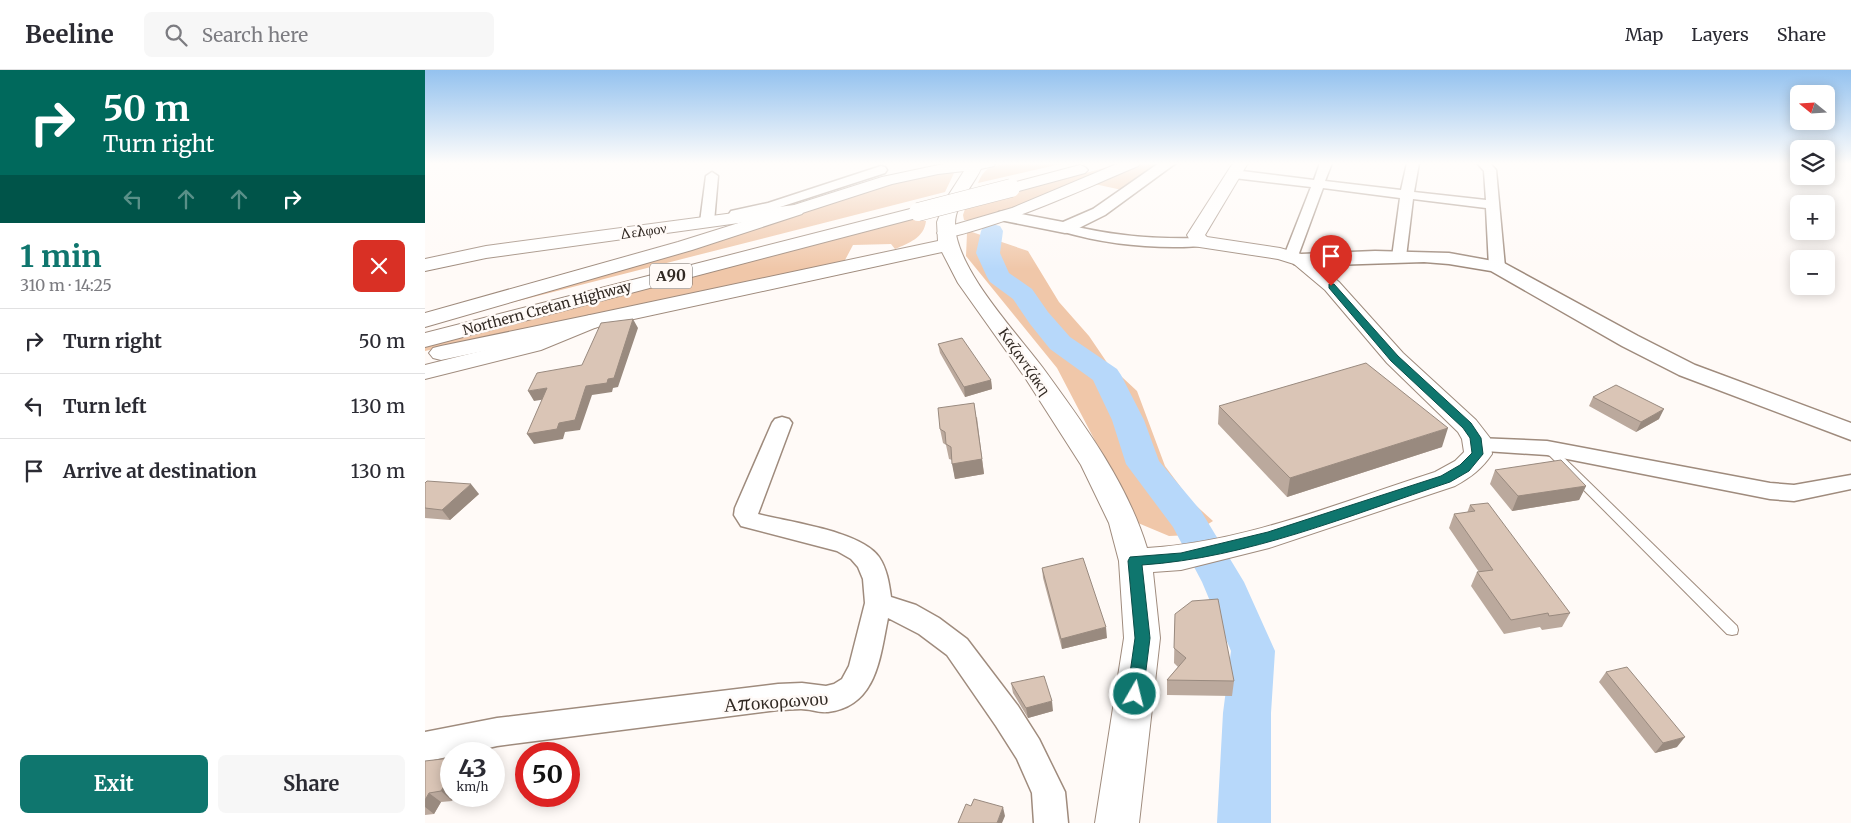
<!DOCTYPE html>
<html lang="en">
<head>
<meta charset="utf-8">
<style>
	:root { --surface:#fff; --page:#f7f7f7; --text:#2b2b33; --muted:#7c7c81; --line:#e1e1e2; --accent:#0f766e }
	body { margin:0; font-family:Merriweather,serif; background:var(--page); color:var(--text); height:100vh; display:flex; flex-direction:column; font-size:19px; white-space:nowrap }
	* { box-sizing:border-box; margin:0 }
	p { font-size:16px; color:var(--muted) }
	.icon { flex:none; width:28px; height:28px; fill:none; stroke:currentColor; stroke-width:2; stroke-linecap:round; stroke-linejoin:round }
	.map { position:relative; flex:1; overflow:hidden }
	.sheet { display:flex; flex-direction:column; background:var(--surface); width:425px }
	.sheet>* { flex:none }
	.guide { background:#00695c; color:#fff; overflow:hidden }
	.needle { width:32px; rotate:288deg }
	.controls { position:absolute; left:1365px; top:15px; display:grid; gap:10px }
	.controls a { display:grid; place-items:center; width:45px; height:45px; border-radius:8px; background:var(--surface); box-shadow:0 2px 12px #0003; font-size:25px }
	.speed { position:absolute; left:15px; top:672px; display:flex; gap:10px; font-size:25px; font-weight:700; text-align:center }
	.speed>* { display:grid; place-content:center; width:65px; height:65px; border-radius:50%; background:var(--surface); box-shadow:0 2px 12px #0003; line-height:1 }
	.speed small { font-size:12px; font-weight:400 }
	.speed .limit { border:8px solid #d22; background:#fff; color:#111 }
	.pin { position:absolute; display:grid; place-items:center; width:42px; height:42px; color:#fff; margin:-51px -21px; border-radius:50% 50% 50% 0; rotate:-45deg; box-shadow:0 0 5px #0007 }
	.pin .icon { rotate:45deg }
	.me { position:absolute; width:55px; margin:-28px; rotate:8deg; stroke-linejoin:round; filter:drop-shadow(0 0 4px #0008) }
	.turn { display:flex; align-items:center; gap:18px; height:105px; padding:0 20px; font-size:22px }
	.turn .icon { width:65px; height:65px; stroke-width:2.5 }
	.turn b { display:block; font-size:35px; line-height:42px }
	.lanes { display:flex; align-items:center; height:48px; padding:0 20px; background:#0003; justify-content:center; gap:25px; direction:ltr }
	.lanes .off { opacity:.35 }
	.round { display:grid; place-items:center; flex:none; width:52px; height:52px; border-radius:8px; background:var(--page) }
	.overview { display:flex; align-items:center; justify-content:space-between; height:85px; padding:0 20px }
	h1 { font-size:30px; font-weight:700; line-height:38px; color:var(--accent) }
	.button { display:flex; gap:10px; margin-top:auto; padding:10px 20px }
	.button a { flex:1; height:58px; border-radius:8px; background:var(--accent); color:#fff; font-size:20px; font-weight:700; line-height:58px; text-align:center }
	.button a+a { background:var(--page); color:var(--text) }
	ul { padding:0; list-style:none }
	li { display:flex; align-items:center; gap:15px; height:65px; padding:0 20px; border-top:1px solid var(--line) }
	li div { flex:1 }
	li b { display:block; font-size:19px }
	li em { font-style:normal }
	header { display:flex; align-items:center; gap:30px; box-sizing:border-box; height:70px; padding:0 25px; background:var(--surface); border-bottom:1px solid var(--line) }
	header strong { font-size:24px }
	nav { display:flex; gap:28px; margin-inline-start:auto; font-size:18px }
	.search { width:350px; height:45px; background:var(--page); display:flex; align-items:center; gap:12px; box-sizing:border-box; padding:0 18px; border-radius:8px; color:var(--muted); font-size:19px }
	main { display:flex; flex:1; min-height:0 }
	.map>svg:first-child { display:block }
	.green { fill:#f0c7a9 }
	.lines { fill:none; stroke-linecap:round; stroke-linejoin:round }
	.river { fill:#b7d8fa; fill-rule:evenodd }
	.service-casing { stroke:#9f8b7d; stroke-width:2 }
	.minor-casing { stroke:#9f8b7d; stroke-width:3 }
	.tertiary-casing { stroke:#9f8b7d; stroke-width:3 }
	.secondary-casing { stroke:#9f8b7d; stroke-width:2 }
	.motorway-casing { stroke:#9f8b7d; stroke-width:2 }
	.service { fill:#fff; fill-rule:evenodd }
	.minor { fill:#fff; fill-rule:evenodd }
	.tertiary { fill:#fff; fill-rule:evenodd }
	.secondary { fill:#fff; fill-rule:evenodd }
	.motorway { fill:#fff; fill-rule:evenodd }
	.motorway-bridge-casing { stroke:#9f8b7d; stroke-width:19; stroke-linecap:butt }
	.motorway-bridge { stroke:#fff; stroke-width:18 }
	.wall { fill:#bba99d }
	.shaded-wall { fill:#998a7f }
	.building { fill:#dac5b6; stroke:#998a7f }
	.route { fill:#0f766e; stroke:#0a4d48 }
	.labels { text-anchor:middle; stroke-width:5; stroke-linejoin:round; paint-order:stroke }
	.far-street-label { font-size:14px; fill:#312923; stroke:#fffaf7 }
	.shield { fill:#fffaf7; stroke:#6f6863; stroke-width:1 }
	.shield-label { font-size:15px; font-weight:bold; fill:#312923 }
	.street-label { font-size:16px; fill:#312923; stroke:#fffaf7 }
	.near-street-label { font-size:19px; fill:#312923; stroke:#fffaf7 }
</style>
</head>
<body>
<header>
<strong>Beeline</strong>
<div class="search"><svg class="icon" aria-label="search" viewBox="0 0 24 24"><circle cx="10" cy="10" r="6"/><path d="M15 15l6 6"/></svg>Search here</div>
<nav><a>Map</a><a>Layers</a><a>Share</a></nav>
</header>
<main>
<section class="sheet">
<div class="guide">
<div class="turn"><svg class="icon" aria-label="right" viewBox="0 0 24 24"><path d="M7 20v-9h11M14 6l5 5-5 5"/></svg><div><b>50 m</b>Turn right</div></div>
<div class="lanes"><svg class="icon off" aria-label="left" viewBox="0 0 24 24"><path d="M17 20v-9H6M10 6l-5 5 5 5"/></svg><svg class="icon off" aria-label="ahead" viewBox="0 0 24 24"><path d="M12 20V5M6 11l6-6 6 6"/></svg><svg class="icon off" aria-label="ahead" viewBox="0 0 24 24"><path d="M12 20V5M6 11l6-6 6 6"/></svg><svg class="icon" aria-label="right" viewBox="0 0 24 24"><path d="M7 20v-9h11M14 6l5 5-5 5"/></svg></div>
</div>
<div class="overview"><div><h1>1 min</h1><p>310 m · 14:25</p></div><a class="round" style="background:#d93025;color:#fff"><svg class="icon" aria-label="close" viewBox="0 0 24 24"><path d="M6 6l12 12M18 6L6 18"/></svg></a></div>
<ul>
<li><svg class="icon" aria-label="right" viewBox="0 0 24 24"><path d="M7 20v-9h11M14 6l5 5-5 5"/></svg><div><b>Turn right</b></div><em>50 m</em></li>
<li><svg class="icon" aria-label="left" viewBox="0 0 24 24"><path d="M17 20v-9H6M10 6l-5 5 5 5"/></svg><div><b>Turn left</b></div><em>130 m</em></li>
<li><svg class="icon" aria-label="arrive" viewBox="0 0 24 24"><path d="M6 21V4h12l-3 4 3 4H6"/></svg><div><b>Arrive at destination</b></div><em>130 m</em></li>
</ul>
<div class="button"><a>Exit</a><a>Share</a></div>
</section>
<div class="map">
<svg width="1426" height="753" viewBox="0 0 1426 753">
	<rect width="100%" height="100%" fill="#fffaf7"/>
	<!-- green -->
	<path class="green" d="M 588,93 L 640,93 L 553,113 C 561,94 570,96 588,93 Z
		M 697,93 L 573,145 L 550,151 L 539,150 L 538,145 L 541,136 Z
		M 715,93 L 739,93 L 697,120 L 665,113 Z
		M 523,101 L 529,103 L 520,122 L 14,251 L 441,118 Z
		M 489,149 L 501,151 C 499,168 484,173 470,179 L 466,174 L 428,175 L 419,192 L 0,281 L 0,276 Z
		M 544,161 L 603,181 L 634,232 L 664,266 L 683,294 L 712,321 L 740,396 L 766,431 L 788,451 L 766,465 L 744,466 L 713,453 L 632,298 L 541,186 L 542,163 Z"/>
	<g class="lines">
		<!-- river -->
		<path class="river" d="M 567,154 L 575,156 L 578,161 L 575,183 L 584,203 L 607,219 L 623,242 L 645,267 L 692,299 L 696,305 L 719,350 L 734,391 L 776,441 L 819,512 L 850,581 L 846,643 L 846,753 L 792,753 L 798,643 L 806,581 L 777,512 L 748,457 L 701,394 L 687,350 L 668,310 L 625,279 L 605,254 L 588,229 L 565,212 L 562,207 L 551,183 L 556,161 L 559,156 Z"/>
		<!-- service casing -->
		<g class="service-casing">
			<path id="service" d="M 1123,375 L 1127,376 L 1312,556 L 1313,560 L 1312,564 L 1307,565 L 1302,564 L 1119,380 L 1118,378 L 1119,376 Z"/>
		</g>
		<!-- minor casing -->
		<g class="minor-casing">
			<path id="minor" d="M 895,93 L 907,93 L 900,111 L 976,120 L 982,93 L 994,93 L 989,122 L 1061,130 L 1059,101 L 1052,93 L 1065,93 L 1071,100 L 1080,197 L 1077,200 L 1067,200 L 1064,197 L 1061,138 L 988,129 L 981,187 L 979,190 L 969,190 L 967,187 L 975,128 L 898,118 L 873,186 L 871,189 L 861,189 L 859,186 L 886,117 L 809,108 L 803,104 L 809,100 L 889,110 Z
				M 456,96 L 460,97 L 462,100 L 460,103 L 352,138 L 311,148 L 304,144 L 306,141 L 343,133 Z
				M 287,102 L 293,106 L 289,152 L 282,156 L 275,152 L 281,106 Z
				M 640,154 C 688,166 725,169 775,168 L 780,169 L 782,172 L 780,175 C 770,177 759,177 749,177 C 710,177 673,172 635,161 L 633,158 Z
				M 357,347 L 364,349 L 367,353 L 333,444 C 363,452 436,461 454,487 C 462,499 464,513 466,527 L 491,535 L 514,548 L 542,569 L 593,636 L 614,669 L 640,722 L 643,753 L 609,753 L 607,723 L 592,689 L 571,656 L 522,585 L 494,564 L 463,548 C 455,587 452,636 403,642 C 394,643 385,639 376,639 C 368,639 361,640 353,640 L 72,676 L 37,684 L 26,684 L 26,686 L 0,692 L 0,662 L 72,648 L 353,614 L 377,613 L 401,616 L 409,614 L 417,609 L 424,596 L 440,533 L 438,509 L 433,497 L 426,489 L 412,481 L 316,456 L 309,445 L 310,438 L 347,353 L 350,349 Z
				M 1052,368 L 1122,371 L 1345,413 L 1369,415 L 1426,405 L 1426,419 L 1369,431 L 1345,429 L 1122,385 L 1045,380 L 1041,375 L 1045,370 Z"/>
		</g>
		<!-- tertiary casing -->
		<g class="tertiary-casing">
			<path id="tertiary" d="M 734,93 L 751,93 L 680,145 L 646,162 L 640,163 L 580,151 L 574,150 L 572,146 L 574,142 L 580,141 L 638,152 L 668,139 Z
				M 950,181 L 1024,183 L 1079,193 L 1213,266 L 1270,295 L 1426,353 L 1426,370 L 1254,305 L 1197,276 L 1066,201 L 1024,194 L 999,192 L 876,196 L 869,194 L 867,190 L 869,186 L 876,184 Z"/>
		</g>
		<!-- secondary casing -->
		<g class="secondary-casing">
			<path id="secondary" d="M 523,93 L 558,93 C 554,110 530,131 530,154 C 530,198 591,262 618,298 C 658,353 702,412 722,478 C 821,472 916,432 1010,402 L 1030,391 L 1039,382 L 1037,369 L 1033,362 L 962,293 L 900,220 L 869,194 L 853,189 L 768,176 L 762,165 L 808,93 L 823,93 L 780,165 L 782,167 L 855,178 L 883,186 L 914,212 L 978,283 L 1051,350 L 1065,368 L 1067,384 C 1057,399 1046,407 1030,416 L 844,478 L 756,500 L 728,502 L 735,568 L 714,753 L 670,753 L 699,568 L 694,491 L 684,453 L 656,395 L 599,306 L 533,213 L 517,182 L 172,257 L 116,280 L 0,309 L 0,295 L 100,270 L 165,245 L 513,171 L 512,152 L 521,129 L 539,101 L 513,104 L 467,114 L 371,145 L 61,188 L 0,201 L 0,189 L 61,176 L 369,135 L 457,107 Z"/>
		</g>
		<!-- motorway casing -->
		<g class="motorway-casing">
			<path id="motorway" d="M 545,93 L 571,93 L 569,96 L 551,100 L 546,98 Z
				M 694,93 L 715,93 L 713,96 C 650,123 588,152 521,168 L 515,167 L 512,163 L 515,159 L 587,138 Z
				M 655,95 L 660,97 L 663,100 L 660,103 L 586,123 L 580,121 L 578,118 L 580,115 Z
				M 371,135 L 377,136 L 380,140 L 377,144 L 267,180 L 0,257 L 0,243 L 253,172 Z
				M 493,137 L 499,138 L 502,142 L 499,146 L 0,277 L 0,263 Z
				M 165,245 L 173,247 L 176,252 L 173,257 L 16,290 L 8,288 L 4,283 L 8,278 L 16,276 Z"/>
		</g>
		<!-- service -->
		<use href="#service" class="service"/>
		<!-- minor -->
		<use href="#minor" class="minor"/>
		<!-- tertiary -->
		<use href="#tertiary" class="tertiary"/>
		<!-- secondary -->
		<use href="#secondary" class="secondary"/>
		<!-- motorway -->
		<use href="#motorway" class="motorway"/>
		<!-- motorway-bridge casing -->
		<g class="motorway-bridge-casing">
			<path id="motorway-bridge" d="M 493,142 L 586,118"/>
		</g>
		<!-- motorway-bridge -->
		<use href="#motorway-bridge" class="motorway-bridge"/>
	</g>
	<!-- wall -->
	<path class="wall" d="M 513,274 L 566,310 L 567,319 L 540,327 L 515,283 Z
		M 1168,327 L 1234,349 L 1211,362 L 1164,336 Z
		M 794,336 L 1017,377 L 862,427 L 793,354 Z
		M 552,347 L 559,404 L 530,409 L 527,390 L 524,389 L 521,375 L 518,373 L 515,359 Z
		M 1070,400 L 1161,416 L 1154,430 L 1087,441 L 1065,414 Z
		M 0,413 L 54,424 L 25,450 L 0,448 Z
		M 1045,435 L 1145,543 L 1137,557 L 1117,560 L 1115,557 L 1079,564 L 1046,516 L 1052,502 L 1054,502 L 1024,458 L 1029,444 L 1042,443 Z
		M 617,498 L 682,568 L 637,579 L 618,508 Z
		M 750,544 L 809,611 L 807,626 L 742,625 L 742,610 L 753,597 L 749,593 Z
		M 1181,602 L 1252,677 L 1230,683 L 1174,612 Z
		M 586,613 L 628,641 L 603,648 L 588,623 Z
		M 0,691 L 27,731 L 16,732 L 9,744 L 0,745 Z"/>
	<!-- shaded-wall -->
	<path class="shaded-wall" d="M 208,249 L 213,258 L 193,317 L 188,318 L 187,322 L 167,325 L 155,360 L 140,362 L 138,369 L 109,374 L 102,364 L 134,353 L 161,316 L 183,309 Z
		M 566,310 L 567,319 L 540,327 L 539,317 Z
		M 122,318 L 128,328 L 109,331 L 103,321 Z
		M 549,333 L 559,404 L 530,409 L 527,394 Z
		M 1239,339 L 1234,349 L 1211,362 L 1216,352 Z
		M 1023,358 L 1017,377 L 862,427 L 865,408 Z
		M 46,414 L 54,424 L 25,450 L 17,440 Z
		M 1161,416 L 1154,430 L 1087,441 L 1093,426 Z
		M 681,557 L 682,568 L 637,579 L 636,569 Z
		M 627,631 L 628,641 L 603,648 L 601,638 Z
		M 1260,667 L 1252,677 L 1230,683 L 1238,673 Z
		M 26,704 L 26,726 L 30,726 L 27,731 L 16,721 Z
		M 4,723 L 16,732 L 9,744 L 0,737 L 0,730 Z
		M 578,737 L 580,746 L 577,753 L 572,753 Z"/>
	<!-- building -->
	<path class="building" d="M 208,249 L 189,308 L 183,309 L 182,313 L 161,316 L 150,350 L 134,353 L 132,359 L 102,364 L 122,318 L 103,321 L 112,303 L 157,295 L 176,253 Z
		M 537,268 L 566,310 L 539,317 L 513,274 Z
		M 941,293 L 1023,358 L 865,408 L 794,336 Z
		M 1191,315 L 1239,339 L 1216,352 L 1168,327 Z
		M 549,333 L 557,389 L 527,394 L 526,377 L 521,374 L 520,362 L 515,359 L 513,338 Z
		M 1136,390 L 1161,416 L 1093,426 L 1070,400 Z
		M 2,411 L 46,414 L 17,440 L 0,438 L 0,413 Z
		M 1063,433 L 1145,543 L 1124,546 L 1123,543 L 1086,550 L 1052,502 L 1068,500 L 1029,444 L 1050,441 L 1045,435 Z
		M 658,488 L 681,557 L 636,569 L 617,498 Z
		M 793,529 L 809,611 L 742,610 L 761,588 L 749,578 L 750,544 L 767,531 Z
		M 1202,597 L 1260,667 L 1238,673 L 1181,602 Z
		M 619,606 L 627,631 L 601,638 L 586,613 Z
		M 26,688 L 26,704 L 16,721 L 4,723 L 0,730 L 0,691 Z
		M 549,729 L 578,737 L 572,753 L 533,753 L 541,734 L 546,736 Z"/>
	<!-- sky -->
	<linearGradient id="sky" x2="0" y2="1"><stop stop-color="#94c2ef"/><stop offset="0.47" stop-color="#fffdfb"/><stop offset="1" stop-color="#fffdfb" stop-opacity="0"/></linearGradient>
	<rect width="1426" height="199" fill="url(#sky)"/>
	<!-- route -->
	<path class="route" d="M 904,214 L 909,214 L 973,286 L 1046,353 L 1056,368 L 1058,384 L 1044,401 L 1025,412 C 925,445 823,488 717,495 L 725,568 L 718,624 L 715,629 L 710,631 L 704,629 L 702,624 L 710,568 L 703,491 L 705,487 L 756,483 L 843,462 L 1016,406 L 1035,395 L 1047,383 L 1045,368 L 1038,358 L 966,291 L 904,218 Z"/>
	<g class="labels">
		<!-- far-street labels -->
		<g class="far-street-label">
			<text transform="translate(218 161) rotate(-8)" y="5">Δελφον</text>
			<text transform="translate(122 238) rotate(-15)" y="5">Northern Cretan Highway</text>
		</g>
		<!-- shield labels -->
		<rect class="shield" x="225" y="193.5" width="42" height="25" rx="4"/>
		<g class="shield-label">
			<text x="246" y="211">Α90</text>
		</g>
		<!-- street labels -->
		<g class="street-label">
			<text transform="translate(600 291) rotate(55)" y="6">Καζαντζάκη</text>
		</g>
		<!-- near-street labels -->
		<g class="near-street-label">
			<text transform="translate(351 631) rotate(-4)" y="7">Αποκορωνου</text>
		</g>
	</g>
</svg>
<div class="controls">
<a><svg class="needle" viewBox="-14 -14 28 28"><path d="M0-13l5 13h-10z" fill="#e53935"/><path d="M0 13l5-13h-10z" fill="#7c7c81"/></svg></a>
<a><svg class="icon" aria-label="layers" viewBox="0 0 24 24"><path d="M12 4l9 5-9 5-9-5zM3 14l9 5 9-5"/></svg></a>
<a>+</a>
<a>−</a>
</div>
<div class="speed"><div>43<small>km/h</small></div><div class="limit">50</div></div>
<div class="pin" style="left:906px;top:216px;background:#d93025"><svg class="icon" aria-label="arrive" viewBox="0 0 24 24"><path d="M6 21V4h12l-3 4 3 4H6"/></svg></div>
<svg class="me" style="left:710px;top:624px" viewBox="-20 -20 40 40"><circle r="17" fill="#0f766e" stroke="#fff" stroke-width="3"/><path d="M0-11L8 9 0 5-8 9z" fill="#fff"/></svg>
</div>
</main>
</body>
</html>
